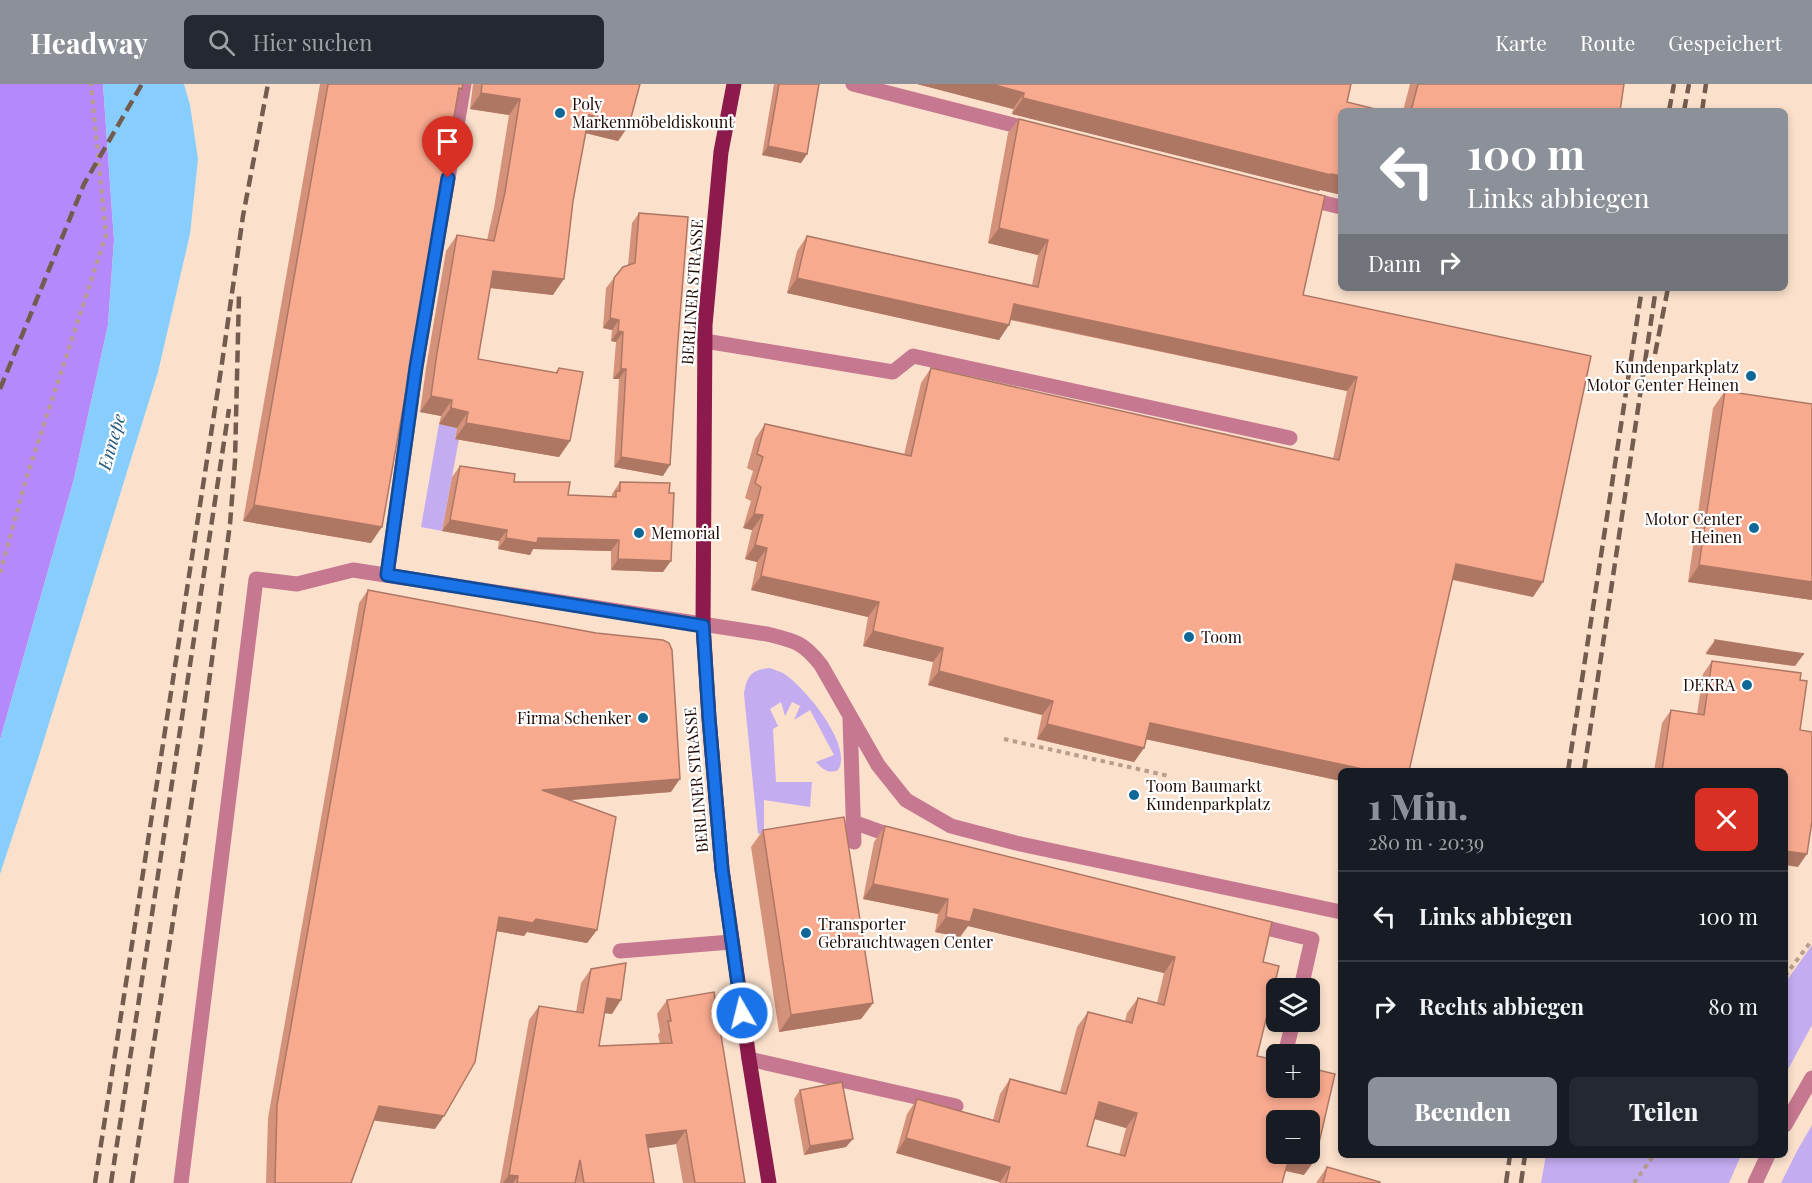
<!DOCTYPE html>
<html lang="de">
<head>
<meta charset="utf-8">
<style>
	:root { --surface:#171b24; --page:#242831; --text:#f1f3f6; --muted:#9ea1a6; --line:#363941; --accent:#8c9099 }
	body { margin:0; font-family:"Playfair Display",serif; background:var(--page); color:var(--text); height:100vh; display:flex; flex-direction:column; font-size:22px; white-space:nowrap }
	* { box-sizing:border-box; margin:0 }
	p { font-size:20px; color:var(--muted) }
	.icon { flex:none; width:33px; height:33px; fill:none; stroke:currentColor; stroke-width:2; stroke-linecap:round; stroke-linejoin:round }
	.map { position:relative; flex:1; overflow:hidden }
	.details { position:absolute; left:1338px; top:684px; width:450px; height:390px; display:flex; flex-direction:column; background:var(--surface); border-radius:9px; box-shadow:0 3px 9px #0003 }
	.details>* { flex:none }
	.guide { position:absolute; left:1338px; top:24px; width:450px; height:183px; border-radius:9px; box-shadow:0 3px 9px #0003; background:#8c9099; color:#fff; overflow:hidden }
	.buttons { position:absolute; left:1266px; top:894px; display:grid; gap:12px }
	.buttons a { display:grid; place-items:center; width:54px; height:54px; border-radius:9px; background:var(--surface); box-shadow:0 3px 9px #0003; font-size:30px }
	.pin { position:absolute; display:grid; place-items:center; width:51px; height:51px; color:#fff; margin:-62px -26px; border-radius:50% 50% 50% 0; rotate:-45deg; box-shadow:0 0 6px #0007 }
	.pin .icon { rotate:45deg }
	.me { position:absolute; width:66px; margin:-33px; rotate:352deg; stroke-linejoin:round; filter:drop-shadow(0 0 4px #0008) }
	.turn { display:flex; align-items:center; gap:21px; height:126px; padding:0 30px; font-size:27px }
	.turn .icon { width:78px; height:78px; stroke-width:2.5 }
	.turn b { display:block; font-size:42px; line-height:51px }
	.then { display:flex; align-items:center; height:57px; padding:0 30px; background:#0003; gap:12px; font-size:22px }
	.round { display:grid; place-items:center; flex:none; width:63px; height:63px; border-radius:9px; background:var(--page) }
	.headline { display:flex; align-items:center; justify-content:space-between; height:102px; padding:0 30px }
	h1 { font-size:36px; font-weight:800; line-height:45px; color:var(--accent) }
	.action { display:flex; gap:12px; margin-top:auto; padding:12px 30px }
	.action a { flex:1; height:69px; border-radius:9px; background:var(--accent); color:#fff; font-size:24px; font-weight:800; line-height:69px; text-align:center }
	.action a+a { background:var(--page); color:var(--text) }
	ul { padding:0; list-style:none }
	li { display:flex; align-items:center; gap:18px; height:90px; padding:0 30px; border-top:2px solid var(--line) }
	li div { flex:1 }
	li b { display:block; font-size:22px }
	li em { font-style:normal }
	header { display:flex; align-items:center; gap:36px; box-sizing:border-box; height:84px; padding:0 30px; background:var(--accent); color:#fff }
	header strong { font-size:28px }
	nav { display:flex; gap:33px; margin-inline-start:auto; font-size:21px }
	.search { width:420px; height:54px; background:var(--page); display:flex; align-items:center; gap:15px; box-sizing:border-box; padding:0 21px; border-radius:9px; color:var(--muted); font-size:22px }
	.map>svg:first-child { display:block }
	.green { fill:#c4acf1 }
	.forest { fill:#b589fb }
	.water { fill:#87cdfe }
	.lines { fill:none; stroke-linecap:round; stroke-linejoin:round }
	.path { stroke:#b79e8d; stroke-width:4; stroke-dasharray:4.5 4.5; stroke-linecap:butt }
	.minor { stroke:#c67890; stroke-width:15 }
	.major { stroke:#8c1a4c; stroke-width:15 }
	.rail { stroke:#735c4e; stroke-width:4.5; stroke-dasharray:12 6; stroke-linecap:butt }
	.wall { fill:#d5927b; fill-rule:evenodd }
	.shaded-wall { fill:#ae7764 }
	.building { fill:#f8aa8f; stroke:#ae7764; stroke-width:1.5; fill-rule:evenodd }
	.route-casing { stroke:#114b97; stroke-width:15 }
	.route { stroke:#1a73e8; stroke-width:10 }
	.poi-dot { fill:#106898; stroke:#fff; stroke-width:2 }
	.labels { text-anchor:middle; stroke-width:4.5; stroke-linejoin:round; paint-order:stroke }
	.poi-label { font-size:16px; fill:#1f0900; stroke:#fff; text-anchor:start }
	.street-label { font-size:16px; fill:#1f0900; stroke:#fff }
	.water-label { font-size:18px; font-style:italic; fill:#275b7d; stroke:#fff }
</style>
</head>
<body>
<header>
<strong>Headway</strong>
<div class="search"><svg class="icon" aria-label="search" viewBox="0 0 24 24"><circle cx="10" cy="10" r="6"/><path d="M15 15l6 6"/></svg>Hier suchen</div>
<nav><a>Karte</a><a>Route</a><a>Gespeichert</a></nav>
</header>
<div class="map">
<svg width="1812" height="1099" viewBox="0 0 1812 1099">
	<rect width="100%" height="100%" fill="#fbe1cc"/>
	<!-- green -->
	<path class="green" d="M 439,340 L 457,344 L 455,354 L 459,355 L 442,447 L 421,443 Z
		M 770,584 C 774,586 779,587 783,589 C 804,602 854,662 838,686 C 829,690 823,686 816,678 L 834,671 L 810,626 L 794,636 L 800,622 L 792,618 L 785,632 L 781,618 L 770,625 L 778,642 L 773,645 L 776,698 L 812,698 L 810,723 L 764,716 L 764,749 L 758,750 L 744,610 C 747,592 751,586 770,584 Z
		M 1812,861 L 1812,941 L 1785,991 L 1785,899 Z
		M 1812,1041 L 1812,1099 L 1781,1099 L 1797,1067 Z
		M 1546,1071 L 1741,1071 L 1729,1099 L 1541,1099 Z"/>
	<!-- forest -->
	<path class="forest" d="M 0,0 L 103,0 L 114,156 L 108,241 L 74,395 L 0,656 Z"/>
	<!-- water -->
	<path class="water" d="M 103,0 L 184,0 L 190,21 L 198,75 L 190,150 L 158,288 L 37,678 L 0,790 L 0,656 L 74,395 L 108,241 L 114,156 Z"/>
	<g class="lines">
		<!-- path -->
		<path class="path" d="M 0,489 L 27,392 L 106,151 L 91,0
			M 1004,655 L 1169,692
			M 1785,892 L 1812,856
			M 1634,1099 L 1654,1071"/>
		<!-- minor -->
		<path class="minor" d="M 853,0 L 1033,46
			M 1303,114 L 1341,123
			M 705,257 L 893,288 L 913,272 L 1290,354
			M 387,491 L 416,283 L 464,0
			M 850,635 L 854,758
			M 853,738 L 898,754
			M 1251,840 L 1312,855 L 1301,904
			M 620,867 L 731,858
			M 1285,970 L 1293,938
			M 749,975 L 956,1022
			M 1785,1041 L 1812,994
			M 181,1099 L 256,495 L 297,500 L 353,486 L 767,550 C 795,557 803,558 821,581 L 878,681 L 906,716 L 951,742 L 1016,759 L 1341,828
			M 1755,1099 L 1768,1071"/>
		<!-- major -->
		<path class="major" d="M 734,0 L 721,68 L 705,241 L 703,541 L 709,634 L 722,785 L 749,975 L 769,1099"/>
		<!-- rail -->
		<path class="rail" d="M 1669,27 L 1674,0
			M 1684,27 L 1689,0
			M 1702,27 L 1706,0
			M 1655,270 L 1668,204
			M 0,305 L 84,100 L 142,0
			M 1568,687 L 1642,204
			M 1584,687 L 1656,204
			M 95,1099 L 222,279 L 243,132 L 268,0
			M 111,1099 L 229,325
			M 132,1099 L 201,658 L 230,440 L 235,377 L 239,210
			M 1506,1099 L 1510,1071
			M 1521,1099 L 1525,1071"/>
	</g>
	<!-- wall -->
	<path class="wall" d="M 320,0 L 463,0 L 462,5 L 458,9 L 434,147 L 412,308 L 404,320 L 371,459 L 243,437 Z
		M 473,0 L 640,0 L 629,41 L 618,57 L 585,49 L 553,211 L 490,204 L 478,275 L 555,289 L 559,284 L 570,357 L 559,373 L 455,355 L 457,344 L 439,340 L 441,332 L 420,328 L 426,284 L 446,167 L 457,151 L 487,156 L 494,124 L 509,31 L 470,25 Z
		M 774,0 L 819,0 L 807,70 L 801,79 L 762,71 Z
		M 917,0 L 1351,0 L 1319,107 L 1012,30 L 1013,25 Z
		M 1410,0 L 1624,0 L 1620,27 L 1403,27 Z
		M 1019,35 L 1303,211 L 1533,513 L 1452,496 L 1341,687 L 1341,697 L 1146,655 L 1144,664 L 1134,678 L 1037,655 L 1042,631 L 928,601 L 933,578 L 863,562 L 868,533 L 751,506 L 757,478 L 745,475 L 752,446 L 743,444 L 751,417 L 745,414 L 753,387 L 747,384 L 755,355 L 765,340 L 904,371 L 921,299 L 931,284 L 1333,375 L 1347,307 L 1010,236 L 999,256 L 787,209 L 797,167 L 807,152 L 1032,201 L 1038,171 L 988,159 L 1008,49 Z
		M 639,129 L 663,392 L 614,383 L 619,295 L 613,295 L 616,258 L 611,257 L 612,246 L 603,244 L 606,204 L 614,194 L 628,181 L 632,139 Z
		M 1725,307 L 1812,320 L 1812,516 L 1688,498 L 1713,324 Z
		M 460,382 L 514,398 L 568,411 L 612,413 L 612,410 L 620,398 L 663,488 L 611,486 L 611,467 L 533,465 L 530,471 L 498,465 L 499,457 L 442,447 L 452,393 Z
		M 368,506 L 671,708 L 570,716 L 597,846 L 587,859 L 527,848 L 524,852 L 497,847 L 435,1045 L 374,1036 L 351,1099 L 266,1099 L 268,1034 L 359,519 Z
		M 1715,556 L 1795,582 L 1706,570 L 1706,568 Z
		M 1712,577 L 1800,596 L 1798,783 L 1785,687 L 1654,687 L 1662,639 L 1671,626 L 1697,630 L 1703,590 Z
		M 885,742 L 1263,878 L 1257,972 L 1304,1091 L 1285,1087 L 1282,1099 L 999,1099 L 1000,1098 L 896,1069 L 907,1030 L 917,1015 L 993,1036 L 1000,1010 L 1010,995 L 1060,1008 L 1077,943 L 1088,928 L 1125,937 L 1127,929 L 1138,914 L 1157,919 L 1164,889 L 968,842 L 960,853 L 935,848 L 938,830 L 863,815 L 874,758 ZM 1094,1035 L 1126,1044 L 1119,1071 L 1087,1062 Z
		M 763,746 L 873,919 L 861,935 L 779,948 L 751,763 Z
		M 591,885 L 612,930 L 604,929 L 599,962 L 660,960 L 658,951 L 660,948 L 657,930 L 667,916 L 745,1099 L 683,1099 L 676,1060 L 648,1064 L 654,1099 L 500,1099 L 529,936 L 539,922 L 576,928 L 581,899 Z
		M 800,1006 L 846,1063 L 804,1071 L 794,1015 Z
		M 1327,1083 L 1380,1099 L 1316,1099 Z"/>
	<!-- shaded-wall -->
	<path class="shaded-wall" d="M 917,0 L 991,0 L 1024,9 L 1013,25 Z
		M 481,9 L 520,15 L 509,31 L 470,25 Z
		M 1023,14 L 1341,92 L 1341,111 L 1320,106 L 1319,107 L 1012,30 Z
		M 589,31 L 629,41 L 618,57 L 577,47 Z
		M 768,62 L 807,70 L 801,79 L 762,71 Z
		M 999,144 L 1048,156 L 1038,171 L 988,159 Z
		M 493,187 L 564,195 L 553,211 L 482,203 Z
		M 797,194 L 1009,241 L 999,256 L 787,209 Z
		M 1014,220 L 1357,293 L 1347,307 L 1004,234 Z
		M 610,234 L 619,236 L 612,246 L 603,244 Z
		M 618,247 L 623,248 L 616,258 L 611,257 Z
		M 621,285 L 626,285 L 619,295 L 613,295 Z
		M 406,307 L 412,308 L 400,324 Z
		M 431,312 L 452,316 L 441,332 L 420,328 Z
		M 451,324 L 468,328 L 457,344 L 439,340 Z
		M 466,339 L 570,357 L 559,373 L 455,355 Z
		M 621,373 L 670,381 L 663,392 L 614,383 Z
		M 254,421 L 382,443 L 371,459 L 243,437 Z
		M 754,430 L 763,431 L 752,446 L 743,444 Z
		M 450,436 L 507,446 L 499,457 L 442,447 Z
		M 506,454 L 538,454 L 619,456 L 611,467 L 533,465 L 530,471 L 498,465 Z
		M 755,461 L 767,464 L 757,478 L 745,475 Z
		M 618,475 L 671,477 L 663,488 L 611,486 Z
		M 1456,480 L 1543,498 L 1533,513 L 1446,494 Z
		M 1699,481 L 1812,498 L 1812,516 L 1688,498 Z
		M 761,492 L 879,518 L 868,533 L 751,506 Z
		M 873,547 L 943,564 L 933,578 L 863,562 Z
		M 1715,557 L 1804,570 L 1795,582 L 1706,570 Z
		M 939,587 L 1053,617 L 1042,631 L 928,601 Z
		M 1150,639 L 1372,687 L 1341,687 L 1341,697 L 1140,654 Z
		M 1047,640 L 1144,664 L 1134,678 L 1037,655 Z
		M 680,695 L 671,708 L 533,719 L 542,706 Z
		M 1785,767 L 1807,770 L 1798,783 L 1785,781 Z
		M 873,800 L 948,815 L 938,830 L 863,815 Z
		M 974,825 L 1175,873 L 1164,889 L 968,842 L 960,853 L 935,848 L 946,833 Z
		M 499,833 L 536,835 L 597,846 L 587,859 L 527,848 L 524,852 L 490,846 Z
		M 607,914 L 621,916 L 612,930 L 597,928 Z
		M 873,919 L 861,935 L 779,948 L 791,931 Z
		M 1099,1018 L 1137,1029 L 1126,1044 L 1088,1033 Z
		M 379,1022 L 444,1032 L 435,1045 L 370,1036 Z
		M 686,1046 L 676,1060 L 637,1066 L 646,1051 Z
		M 906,1054 L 1010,1083 L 1000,1098 L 896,1069 Z
		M 853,1055 L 846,1063 L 804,1071 L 810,1062 Z
		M 1290,1070 L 1315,1076 L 1304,1091 L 1279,1085 Z
		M 509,1091 L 518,1092 L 513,1099 L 503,1099 Z"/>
	<!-- building -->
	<path class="building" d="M 328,0 L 463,0 L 462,5 L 459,4 L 434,147 L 438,147 L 412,308 L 406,307 L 382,443 L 254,421 Z
		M 482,0 L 640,0 L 629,41 L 589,31 L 573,117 L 564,195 L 493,187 L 478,275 L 557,289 L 559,284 L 583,288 L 570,357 L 466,339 L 468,328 L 451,324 L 452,316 L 431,312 L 437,269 L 457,151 L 494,157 L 505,108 L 520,15 L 481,9 Z
		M 779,0 L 819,0 L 807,70 L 768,62 Z
		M 991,0 L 1351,0 L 1347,18 L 1383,27 L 1341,27 L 1341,92 L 1331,90 L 1331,91 L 1023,14 L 1024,9 Z
		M 1418,0 L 1624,0 L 1620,27 L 1411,27 Z
		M 1019,35 L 1325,112 L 1303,211 L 1591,272 L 1543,498 L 1456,480 L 1409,687 L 1372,687 L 1150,639 L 1144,664 L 1047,640 L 1053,617 L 939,587 L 943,564 L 873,547 L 879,518 L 761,492 L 767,464 L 755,461 L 763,431 L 754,430 L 761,403 L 755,399 L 763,373 L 757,370 L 765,340 L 911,372 L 931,284 L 1339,376 L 1357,293 L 1014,220 L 1009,241 L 797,194 L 807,152 L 1038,203 L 1048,156 L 999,144 Z
		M 639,129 L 688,133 L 678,256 L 670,381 L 621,373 L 626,285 L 621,285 L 623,248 L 618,247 L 619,236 L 610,234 L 614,194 L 623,183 L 635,179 Z
		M 1725,307 L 1812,320 L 1812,498 L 1699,481 Z
		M 460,382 L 515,390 L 514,398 L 570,398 L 568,411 L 616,413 L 616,407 L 620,407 L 620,398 L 670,399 L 669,409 L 674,409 L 671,477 L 618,475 L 619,456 L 538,454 L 537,459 L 506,454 L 507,446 L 450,436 Z
		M 368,506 L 596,549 L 663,556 L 669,559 L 672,566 L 680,695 L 542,706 L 616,733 L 597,846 L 536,835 L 533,839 L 499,833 L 475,978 L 444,1032 L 379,1022 L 351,1099 L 275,1099 L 277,1021 Z
		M 1715,556 L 1804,570 L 1715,557 Z
		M 1712,577 L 1801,589 L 1800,596 L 1807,597 L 1800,646 L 1812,648 L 1812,737 L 1807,770 L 1785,767 L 1785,687 L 1662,687 L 1671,626 L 1704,631 Z
		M 844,733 L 873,919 L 791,931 L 763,746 Z
		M 885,742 L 1272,838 L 1263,878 L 1279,882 L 1257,972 L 1276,976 L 1276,1004 L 1310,1004 L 1310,984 L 1335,990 L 1315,1076 L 1290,1070 L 1282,1099 L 1006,1099 L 1010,1083 L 906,1054 L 917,1015 L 999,1038 L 1010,995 L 1066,1010 L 1088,928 L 1132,939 L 1138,914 L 1164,921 L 1175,873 L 974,825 L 970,838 L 946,833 L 948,815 L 873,800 ZM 1099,1018 L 1137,1029 L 1125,1072 L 1087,1062 ZM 1276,1036 L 1310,1036 L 1310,1070 L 1276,1070 Z
		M 626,879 L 621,916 L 607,914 L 599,962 L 672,959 L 668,937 L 671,937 L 667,916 L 714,908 L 745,1099 L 695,1099 L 686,1046 L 646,1051 L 654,1099 L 584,1099 L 580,1076 L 575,1099 L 517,1099 L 518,1092 L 509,1091 L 539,922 L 583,929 L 591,885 Z
		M 842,998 L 853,1055 L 810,1062 L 800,1006 Z
		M 1327,1083 L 1380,1098 L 1380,1099 L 1323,1099 Z"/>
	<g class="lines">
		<!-- route casing -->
		<g class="route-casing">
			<path id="route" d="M 448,94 L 416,283 L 387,491 L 703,542 L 709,634 L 722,786 L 742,929"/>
		</g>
		<!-- route -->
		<use href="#route" class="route"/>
	</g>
	<!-- markers -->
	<g class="poi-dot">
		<circle cx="560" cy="29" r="6"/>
		<circle cx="1751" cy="292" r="6"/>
		<circle cx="1754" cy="444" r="6"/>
		<circle cx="639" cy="449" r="6"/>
		<circle cx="1189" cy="553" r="6"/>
		<circle cx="1747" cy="601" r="6"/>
		<circle cx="643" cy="634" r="6"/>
		<circle cx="1134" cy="711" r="6"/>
		<circle cx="806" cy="849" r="6"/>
	</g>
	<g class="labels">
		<!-- poi labels -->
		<g class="poi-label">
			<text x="572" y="26">Poly<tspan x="572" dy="18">Markenmöbeldiskount</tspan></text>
			<text x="1739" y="289" text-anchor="end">Kundenparkplatz<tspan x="1739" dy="18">Motor Center Heinen</tspan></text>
			<text x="1742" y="441" text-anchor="end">Motor Center<tspan x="1742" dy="18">Heinen</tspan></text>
			<text x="651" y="455">Memorial</text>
			<text x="1201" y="559">Toom</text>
			<text x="1735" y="607" text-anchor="end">DEKRA</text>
			<text x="631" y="640" text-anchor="end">Firma Schenker</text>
			<text x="1146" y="708">Toom Baumarkt<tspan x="1146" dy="18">Kundenparkplatz</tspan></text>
			<text x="818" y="846">Transporter<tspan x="818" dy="18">Gebrauchtwagen Center</tspan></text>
		</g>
		<!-- street labels -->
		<g class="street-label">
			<text transform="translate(692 208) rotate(-86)" y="6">BERLINER STRASSE</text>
			<text transform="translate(696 696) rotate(-95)" y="6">BERLINER STRASSE</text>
		</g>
		<!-- water labels -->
		<g class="water-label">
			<text transform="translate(112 358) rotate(-74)" y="6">Ennepe</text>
		</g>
	</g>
</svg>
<div class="buttons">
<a><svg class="icon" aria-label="layers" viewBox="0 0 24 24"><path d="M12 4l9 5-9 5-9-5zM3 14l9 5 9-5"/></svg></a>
<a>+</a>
<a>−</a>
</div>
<div class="pin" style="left:448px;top:94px;background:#d93025"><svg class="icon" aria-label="arrive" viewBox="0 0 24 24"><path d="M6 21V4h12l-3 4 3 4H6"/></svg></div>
<svg class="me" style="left:742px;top:929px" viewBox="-20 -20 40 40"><circle r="17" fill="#1a73e8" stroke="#fff" stroke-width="3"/><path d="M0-11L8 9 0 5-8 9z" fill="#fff"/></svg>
<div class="guide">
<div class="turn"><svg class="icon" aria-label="left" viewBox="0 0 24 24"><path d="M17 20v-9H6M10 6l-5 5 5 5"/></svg><div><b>100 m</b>Links abbiegen</div></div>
<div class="then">Dann<svg class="icon" aria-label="right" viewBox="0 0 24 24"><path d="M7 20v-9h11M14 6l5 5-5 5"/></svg></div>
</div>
<section class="details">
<div class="headline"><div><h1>1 Min.</h1><p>280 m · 20:39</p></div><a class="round" style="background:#d93025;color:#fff"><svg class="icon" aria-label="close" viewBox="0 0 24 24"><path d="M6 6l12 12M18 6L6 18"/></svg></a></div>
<ul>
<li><svg class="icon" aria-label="left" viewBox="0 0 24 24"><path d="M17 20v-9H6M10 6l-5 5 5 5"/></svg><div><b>Links abbiegen</b></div><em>100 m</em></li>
<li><svg class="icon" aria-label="right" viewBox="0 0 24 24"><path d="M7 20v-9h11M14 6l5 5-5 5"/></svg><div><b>Rechts abbiegen</b></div><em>80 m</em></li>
</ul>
<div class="action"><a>Beenden</a><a>Teilen</a></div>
</section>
</div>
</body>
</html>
